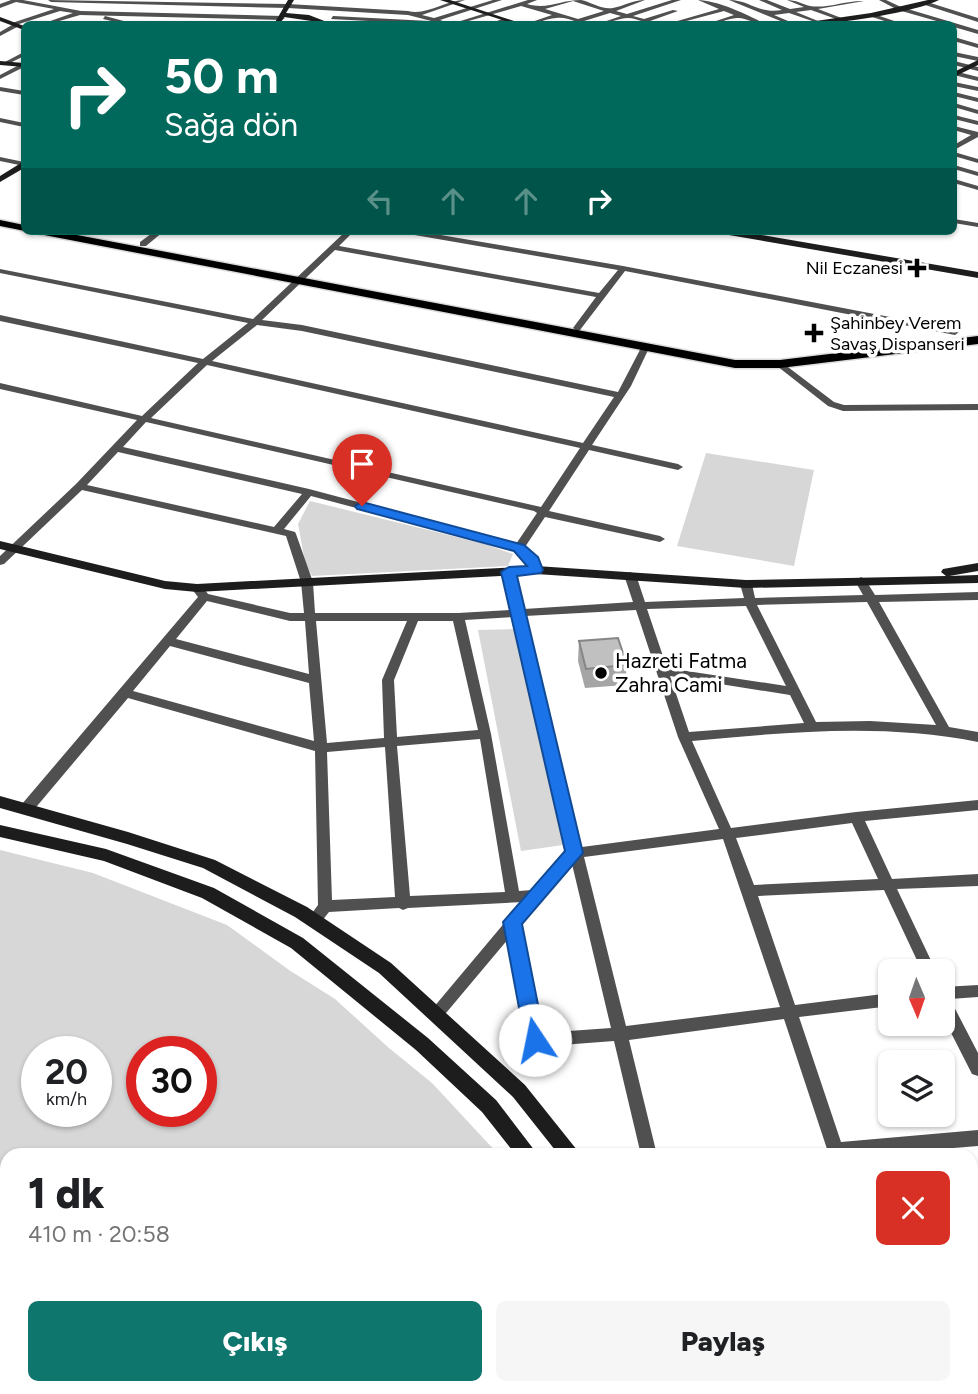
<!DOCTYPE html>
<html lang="tr">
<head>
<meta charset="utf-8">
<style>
	:root { --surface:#fff; --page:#f6f6f6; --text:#202124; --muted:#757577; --accent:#0f766e }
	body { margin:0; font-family:Figtree,sans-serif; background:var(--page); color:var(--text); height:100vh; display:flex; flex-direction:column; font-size:26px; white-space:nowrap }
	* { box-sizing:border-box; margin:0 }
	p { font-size:23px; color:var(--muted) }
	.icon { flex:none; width:38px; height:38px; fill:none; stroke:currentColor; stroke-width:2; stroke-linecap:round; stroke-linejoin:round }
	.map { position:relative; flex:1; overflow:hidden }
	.panel { position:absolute; left:0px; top:1148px; width:978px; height:247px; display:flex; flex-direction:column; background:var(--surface); border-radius:21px 21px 0 0; box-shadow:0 2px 5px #0004 }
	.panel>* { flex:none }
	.guide { position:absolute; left:21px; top:21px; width:936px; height:214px; border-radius:10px; box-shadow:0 2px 5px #0004; background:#00695c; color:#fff; overflow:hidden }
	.needle { width:46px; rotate:178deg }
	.buttons { position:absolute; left:878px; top:959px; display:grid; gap:14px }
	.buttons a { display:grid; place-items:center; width:77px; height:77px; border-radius:10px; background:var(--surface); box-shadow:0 2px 5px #0004; font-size:35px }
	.speed { position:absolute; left:21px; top:1036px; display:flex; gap:14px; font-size:35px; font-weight:700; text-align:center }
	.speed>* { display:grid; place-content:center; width:91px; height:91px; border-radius:50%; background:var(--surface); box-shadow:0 2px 5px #0004; line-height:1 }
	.speed small { font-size:18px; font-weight:400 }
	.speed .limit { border:10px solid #d22; background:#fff; color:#111 }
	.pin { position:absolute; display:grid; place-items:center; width:60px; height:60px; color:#fff; margin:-72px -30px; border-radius:50% 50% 50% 0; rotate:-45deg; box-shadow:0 0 7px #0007 }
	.pin .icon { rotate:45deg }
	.me { position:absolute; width:77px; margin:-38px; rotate:349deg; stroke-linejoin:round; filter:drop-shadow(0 0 5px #0008) }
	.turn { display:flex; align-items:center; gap:24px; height:147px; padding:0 28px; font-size:32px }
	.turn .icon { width:91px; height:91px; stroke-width:2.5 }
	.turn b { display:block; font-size:49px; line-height:60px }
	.lanes { display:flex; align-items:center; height:66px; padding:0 28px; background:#0003; justify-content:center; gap:35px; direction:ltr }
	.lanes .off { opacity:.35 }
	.round { display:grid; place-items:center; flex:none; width:74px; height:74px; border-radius:10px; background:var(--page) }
	.overview { display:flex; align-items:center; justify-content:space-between; height:119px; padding:0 28px }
	h1 { font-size:42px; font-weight:800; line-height:52px }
	.action { display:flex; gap:14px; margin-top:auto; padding:14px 28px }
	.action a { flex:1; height:80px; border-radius:10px; background:var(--accent); color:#fff; font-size:28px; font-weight:800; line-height:80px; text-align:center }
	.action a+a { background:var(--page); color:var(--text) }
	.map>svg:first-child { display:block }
	.green { fill:#d7d7d7; fill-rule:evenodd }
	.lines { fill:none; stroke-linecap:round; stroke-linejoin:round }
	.primary-casing { stroke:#dbdbdb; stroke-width:3 }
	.street { fill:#505050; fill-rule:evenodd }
	.secondary { fill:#1d1d1d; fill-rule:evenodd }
	.primary { fill:#000; fill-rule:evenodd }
	.wall { fill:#a5a5a5 }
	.building { fill:#c0c0c0; stroke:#868686; stroke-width:2 }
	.route { fill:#1a73e8; stroke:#114b97; stroke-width:2 }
	.poi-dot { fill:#000; stroke:#fff; stroke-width:2.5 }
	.labels { text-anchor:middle; stroke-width:7; stroke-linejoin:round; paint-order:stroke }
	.far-poi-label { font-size:18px; fill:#000; stroke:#fff; text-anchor:end }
	.poi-label { font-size:21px; fill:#000; stroke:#fff; text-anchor:start }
</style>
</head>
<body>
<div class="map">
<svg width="978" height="1394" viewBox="0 0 978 1394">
	<rect width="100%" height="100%" fill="#fff"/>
	<!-- green -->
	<path class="green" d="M 706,453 L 814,470 L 794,566 L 677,546 Z
		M 310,501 L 485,544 L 513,554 L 508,566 L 312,576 L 305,562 L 298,524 Z
		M 515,629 L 563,845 L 521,851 L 478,630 Z
		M 0,850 L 93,873 L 227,925 L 289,970 L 335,999 L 389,1048 L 432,1083 L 499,1155 L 7,1155 L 7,1388 L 651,1388 L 654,1394 L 0,1394 ZM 37,1052 L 96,1052 L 96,1111 L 37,1111 ZM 142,1052 L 201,1052 L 201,1111 L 142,1111 Z"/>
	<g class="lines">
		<!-- primary casing -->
		<g class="primary-casing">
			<path id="primary" d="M 0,220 L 24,225 L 25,231 L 0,226 Z
				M 33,231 L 56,231 L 735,360 L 780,360 L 978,336 L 978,344 L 780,368 L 735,368 L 39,234 Z"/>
		</g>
		<!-- street -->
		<path class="street" d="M 11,0 L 23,0 L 81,11 L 282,16 L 285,18 L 282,20 L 80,15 L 49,24 L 42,24 L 73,13 L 60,11 L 19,24 L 19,26 L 0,36 L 0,32 L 12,25 L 12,23 L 54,9 L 16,2 L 0,8 L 0,4 Z
			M 48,0 L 288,4 L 408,11 C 426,16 446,0 465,0 L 422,15 L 434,18 L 493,0 L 502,0 L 440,20 L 451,24 L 443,24 L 408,15 L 288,8 L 51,2 Z
			M 528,0 L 537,0 L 527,4 C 548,10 560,0 581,0 C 591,2 602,10 613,8 C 624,6 633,0 645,0 L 616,11 L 627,14 L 672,0 L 681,0 L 633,16 L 644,19 L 673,10 L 678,11 L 650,21 L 656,24 C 644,24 638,18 628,18 C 618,18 608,24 598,24 L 621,16 L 610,13 L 584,21 L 590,24 C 577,24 568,16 556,18 C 545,19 537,24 526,24 L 552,15 L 521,6 L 458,24 L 451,24 ZM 573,1 L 604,11 L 578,19 L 545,9 Z
			M 698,0 C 716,0 749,15 765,24 C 755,25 746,17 737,18 C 726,19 718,24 707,24 L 734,15 L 724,11 L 675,24 L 667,24 L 719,9 Z
			M 729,0 C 750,0 757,14 782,10 L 759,0 L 767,0 L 790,9 L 804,7 L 787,0 C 796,0 802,4 810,6 C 827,9 847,0 864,1 L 818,9 L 857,24 L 850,24 L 811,10 L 796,12 L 818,21 L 818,23 L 789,13 L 774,15 L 795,24 L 788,24 Z
			M 879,0 L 886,0 L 901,7 L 978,30 L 978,34 L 954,27 L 954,24 L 947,24 L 898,10 Z
			M 924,1 L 978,18 L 978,22 L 922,4 Z
			M 871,13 L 900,23 L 901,24 L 894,24 L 869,16 Z
			M 105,16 L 131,23 L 132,24 L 124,24 L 103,19 Z
			M 333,16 L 429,21 L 432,23 L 425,24 L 331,19 Z
			M 505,18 L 507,21 L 496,24 L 489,24 Z
			M 954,37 L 978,44 L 978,48 L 954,41 Z
			M 24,52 L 24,56 L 6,65 L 1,64 Z
			M 954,52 L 978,57 L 978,61 L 954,56 Z
			M 954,61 L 978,67 L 978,71 L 954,65 Z
			M 21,64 L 24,64 L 24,67 L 0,79 L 0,75 Z
			M 954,71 L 978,77 L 978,81 L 954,75 Z
			M 954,82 L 978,87 L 978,91 L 954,86 Z
			M 0,87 L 24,91 L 24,95 L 0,91 Z
			M 954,92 L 978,98 L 978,102 L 954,96 Z
			M 954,103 L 978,110 L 978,114 L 954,107 Z
			M 954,115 L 978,121 L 978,125 L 954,119 Z
			M 0,118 L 24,123 L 24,127 L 0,122 Z
			M 954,126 L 978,132 L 978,137 L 954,150 L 954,145 L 971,135 L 954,130 Z
			M 954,152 L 978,159 L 978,163 L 954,156 Z
			M 0,157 L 24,162 L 24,166 L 0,161 Z
			M 954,165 L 978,172 L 978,176 L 954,169 Z
			M 954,179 L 978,186 L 978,190 L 954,183 Z
			M 954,219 L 978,223 L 978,227 L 954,223 Z
			M 155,231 L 164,231 L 146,246 L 140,246 L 140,242 Z
			M 346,231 L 354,231 L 339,246 L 599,293 L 618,270 L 403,233 L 399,231 L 417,231 L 623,266 L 958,330 L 959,332 L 955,335 L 625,271 L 580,330 L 577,331 L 573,328 L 596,297 L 335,250 L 262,320 L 302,325 L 618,392 L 642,346 L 649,344 L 650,346 L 631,386 L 592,445 L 678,464 L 683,467 L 678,470 L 589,450 L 549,511 L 660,536 L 665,539 L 660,542 L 545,517 L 525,547 L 537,559 L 542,570 L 536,573 L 532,572 L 528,562 L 515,550 L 311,496 L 284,529 L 295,532 L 296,534 L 313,582 L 315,613 L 458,613 L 512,610 L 503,572 L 509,569 L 515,572 L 524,609 L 633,602 L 624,575 L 630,572 L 636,575 L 645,602 L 744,598 L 740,584 L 746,580 L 752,584 L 755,598 L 863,595 L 855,581 L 861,577 L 865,579 L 875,595 L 978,592 L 978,600 L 879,602 L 949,727 L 978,732 L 978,742 C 883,723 788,732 692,741 L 731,828 L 856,812 L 978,800 L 978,810 L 865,821 L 892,879 L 978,874 L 978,886 L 897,889 L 936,971 L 922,971 L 884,890 L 758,896 L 795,1005 L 891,993 L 891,1006 L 799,1017 L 841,1142 L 978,1130 L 978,1146 L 868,1155 L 829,1155 L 784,1019 L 629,1040 L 657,1155 L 641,1155 L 614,1041 L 535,1047 L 529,1045 L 509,938 L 441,1019 L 436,1021 L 431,1019 L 428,1014 L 522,902 L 408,908 L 403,910 L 399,908 L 329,912 C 323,919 319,928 309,924 L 307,920 L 318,905 L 315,751 L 128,698 L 32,812 L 22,812 L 20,808 L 22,804 L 198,597 L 191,588 L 193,585 L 201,585 L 208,594 L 290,613 L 304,613 L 301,582 L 286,536 L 82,490 L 4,564 L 0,565 L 0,556 L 76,484 L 137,420 L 0,389 L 0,383 L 142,416 L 198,363 L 0,321 L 0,315 L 203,359 L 248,323 L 0,273 L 0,269 L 253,319 ZM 257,325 L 302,331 L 614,397 L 583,443 L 212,361 ZM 207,365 L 580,448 L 541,507 L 151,418 ZM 146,422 L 534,511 L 537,513 L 516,544 L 309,489 L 123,447 ZM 118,452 L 302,494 L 274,527 L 87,485 ZM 207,601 L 290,621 L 305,621 L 309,674 L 176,639 ZM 867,602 L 936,725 L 870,721 L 816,722 L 757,605 ZM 746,606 L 786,686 L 667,668 L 647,609 ZM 636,610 L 678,737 L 719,829 L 582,847 L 525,616 ZM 514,617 L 569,850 L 532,890 L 519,891 L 491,734 L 465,620 ZM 316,621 L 407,621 L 382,680 L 384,738 L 327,743 ZM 418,621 L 453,621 L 478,730 L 397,737 L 394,680 ZM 170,646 L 309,683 L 314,741 L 133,691 ZM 670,676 L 790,695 L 804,723 L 689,732 ZM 480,739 L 505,892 L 410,896 L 397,746 ZM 385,747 L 395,897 L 332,900 L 327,752 ZM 852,823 L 878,879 L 754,885 L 736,838 ZM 723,839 L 780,1007 L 626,1026 L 584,857 ZM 572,864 L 611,1028 L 541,1033 L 520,923 Z
			M 780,361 L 834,402 L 844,405 L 978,404 L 978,410 L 843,411 L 828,406 L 777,366 L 775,364 Z
			M 978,985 L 978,997 L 950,999 L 978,1053 L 978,1076 L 972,1074 L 943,1017 L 943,987 Z
			M 896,1388 L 914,1388 L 916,1394 L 898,1394 Z"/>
		<!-- secondary -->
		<path class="secondary" d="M 288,0 L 294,0 L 286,13 L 309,15 L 332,24 L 284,17 L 280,24 L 274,24 Z
			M 440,0 L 450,0 L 523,24 L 515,24 Z
			M 928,0 L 939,0 C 913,13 824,27 795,24 L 871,13 Z
			M 0,17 L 24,26 L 24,30 L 0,21 Z
			M 978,60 L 978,65 L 954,77 L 954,72 Z
			M 0,61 L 24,63 L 24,67 L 0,65 Z
			M 21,163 L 24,163 L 24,168 L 0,182 L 0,176 Z
			M 719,231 L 738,231 L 978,272 L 978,278 L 723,234 Z
			M 0,541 L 165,581 L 197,584 L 536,566 L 746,580 L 946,576 L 941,572 L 943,569 L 978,563 L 978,571 L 949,576 L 978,575 L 978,583 L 746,588 L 536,574 L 197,592 L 165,589 L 0,549 Z
			M 0,796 L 128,832 L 215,860 L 307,907 L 391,963 L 525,1085 L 581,1155 L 559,1155 L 513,1097 L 379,973 L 295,917 L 203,868 L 127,844 L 0,808 Z
			M 0,825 L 106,849 L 214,888 L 303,938 L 428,1038 L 496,1100 L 538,1155 L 516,1155 L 482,1112 L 416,1050 L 291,948 L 202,898 L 104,861 L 0,837 Z
			M 678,1388 L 700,1388 L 703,1394 L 681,1394 Z
			M 717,1388 L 740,1388 L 743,1394 L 720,1394 Z"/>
		<!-- primary -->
		<use href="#primary" class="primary"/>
	</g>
	<!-- wall -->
	<path class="wall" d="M 579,641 L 627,665 L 625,685 L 585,688 L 578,661 Z"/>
	<!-- building -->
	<path class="building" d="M 618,638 L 627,665 L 586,669 L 579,641 Z"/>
	<!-- route -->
	<path class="route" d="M 362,502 L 524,545 L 538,557 L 543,570 L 541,573 L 517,576 L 583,853 L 522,924 L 545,1040 L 542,1046 L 535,1049 L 528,1046 L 525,1040 L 503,922 L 565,851 L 501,572 L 509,567 L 527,566 L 514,551 L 357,509 L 355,506 Z"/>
	<!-- markers -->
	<g class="poi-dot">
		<path d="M913.5 257.5h7v7h7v7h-7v7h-7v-7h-7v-7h7z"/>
		<path d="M810.5 322.5h7v7h7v7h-7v7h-7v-7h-7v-7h7z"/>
		<circle cx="601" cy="673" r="7"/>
	</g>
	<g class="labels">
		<!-- far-poi labels -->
		<g class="far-poi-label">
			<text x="903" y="274">Nil Eczanesi</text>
			<text x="830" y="329" text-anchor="start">Şahinbey Verem<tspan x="830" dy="21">Savaş Dispanseri</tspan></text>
		</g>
		<!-- poi labels -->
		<g class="poi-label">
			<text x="615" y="668">Hazreti Fatma<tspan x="615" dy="24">Zahra Cami</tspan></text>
		</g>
	</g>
</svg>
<div class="buttons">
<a><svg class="needle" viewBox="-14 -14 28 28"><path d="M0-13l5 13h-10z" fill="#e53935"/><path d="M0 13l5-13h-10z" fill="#757577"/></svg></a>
<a><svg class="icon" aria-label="layers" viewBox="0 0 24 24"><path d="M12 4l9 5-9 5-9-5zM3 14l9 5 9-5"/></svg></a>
</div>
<div class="speed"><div>20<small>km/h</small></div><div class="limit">30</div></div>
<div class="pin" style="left:362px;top:506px;background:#d93025"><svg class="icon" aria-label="arrive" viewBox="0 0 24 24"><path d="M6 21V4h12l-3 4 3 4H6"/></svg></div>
<svg class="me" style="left:535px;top:1040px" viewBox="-20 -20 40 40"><circle r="19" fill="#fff"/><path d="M0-13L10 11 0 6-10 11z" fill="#1a73e8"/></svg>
<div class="guide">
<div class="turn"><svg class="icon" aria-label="right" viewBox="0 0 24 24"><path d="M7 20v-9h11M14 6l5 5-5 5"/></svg><div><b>50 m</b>Sağa dön</div></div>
<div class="lanes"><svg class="icon off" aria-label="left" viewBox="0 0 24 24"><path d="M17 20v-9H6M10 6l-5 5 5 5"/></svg><svg class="icon off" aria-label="ahead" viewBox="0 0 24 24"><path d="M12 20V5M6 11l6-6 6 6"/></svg><svg class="icon off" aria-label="ahead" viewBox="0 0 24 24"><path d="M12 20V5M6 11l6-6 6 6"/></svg><svg class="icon" aria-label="right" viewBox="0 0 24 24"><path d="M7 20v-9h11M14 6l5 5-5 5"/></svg></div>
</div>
<section class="panel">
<div class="overview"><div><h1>1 dk</h1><p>410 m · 20:58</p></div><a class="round" style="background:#d93025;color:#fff"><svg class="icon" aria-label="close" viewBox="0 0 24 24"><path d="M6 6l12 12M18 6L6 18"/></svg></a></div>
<div class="action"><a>Çıkış</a><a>Paylaş</a></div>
</section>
</div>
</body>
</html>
